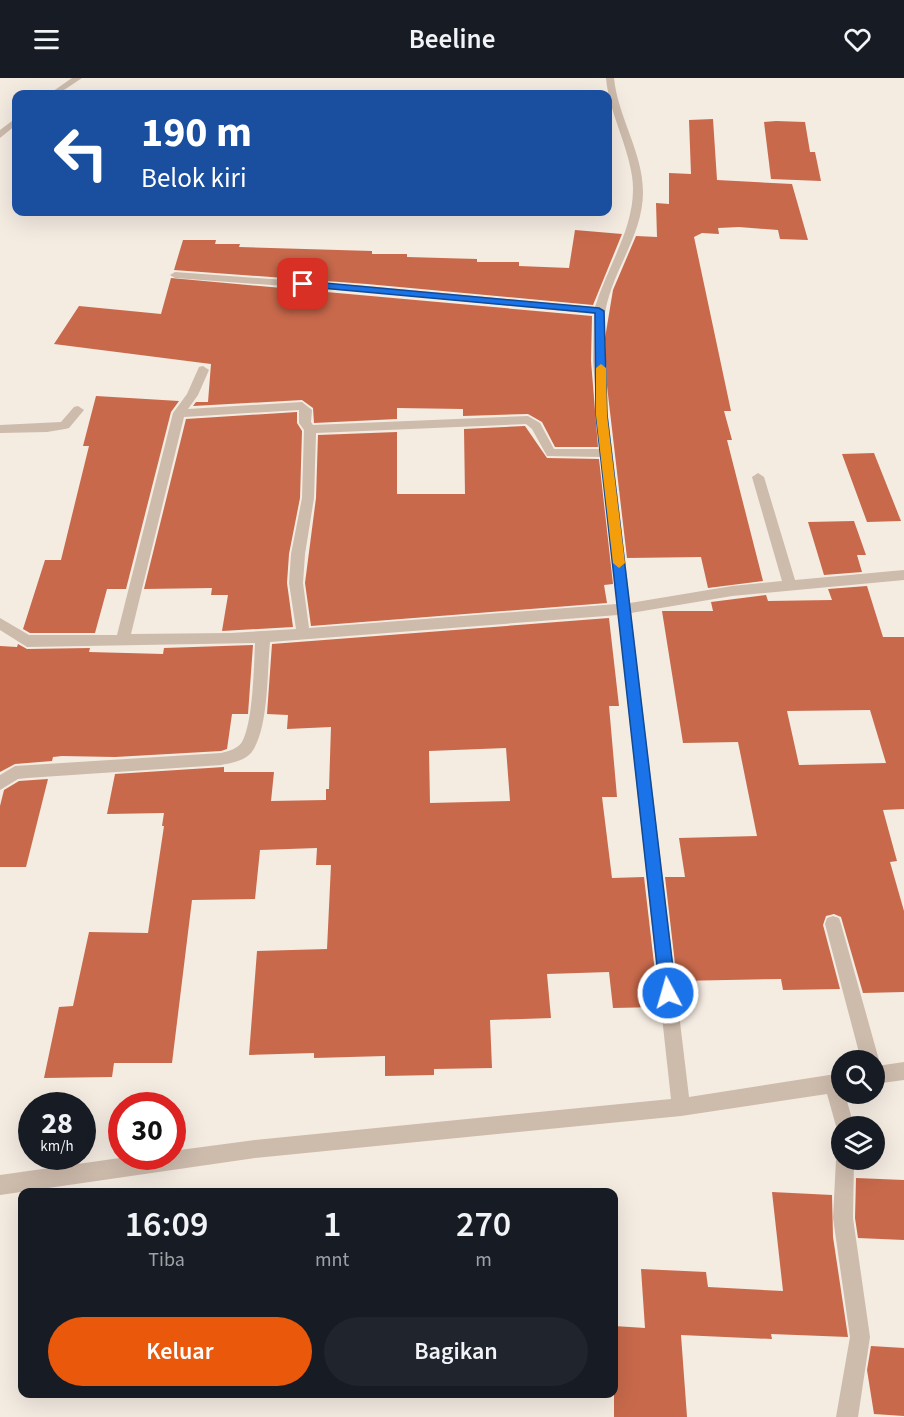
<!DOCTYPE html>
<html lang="id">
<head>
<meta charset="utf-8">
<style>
	:root { --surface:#171b24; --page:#20242c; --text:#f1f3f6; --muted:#9ea1a6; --accent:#ea580c }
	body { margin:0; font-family:"Source Sans 3",sans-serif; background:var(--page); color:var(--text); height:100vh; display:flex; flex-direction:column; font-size:22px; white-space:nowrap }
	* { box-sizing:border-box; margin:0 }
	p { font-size:20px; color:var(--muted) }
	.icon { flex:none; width:33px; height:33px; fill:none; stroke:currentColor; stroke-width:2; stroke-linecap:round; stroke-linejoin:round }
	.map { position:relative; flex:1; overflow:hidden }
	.side { position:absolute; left:18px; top:1110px; width:600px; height:210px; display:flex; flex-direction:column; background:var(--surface); border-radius:12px; box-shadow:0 6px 24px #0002 }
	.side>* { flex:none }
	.hud { position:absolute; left:12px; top:12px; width:600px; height:126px; border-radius:12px; box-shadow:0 6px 24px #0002; background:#1a4fa0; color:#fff; overflow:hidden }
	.controls { position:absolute; left:831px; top:972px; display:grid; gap:12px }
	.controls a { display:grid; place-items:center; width:54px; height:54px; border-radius:50%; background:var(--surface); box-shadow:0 6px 24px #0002; font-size:30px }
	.speed { position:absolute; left:18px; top:1014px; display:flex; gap:12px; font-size:30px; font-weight:700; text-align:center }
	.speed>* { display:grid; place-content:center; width:78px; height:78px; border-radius:50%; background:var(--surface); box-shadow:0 6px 24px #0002; line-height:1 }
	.speed small { font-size:15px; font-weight:400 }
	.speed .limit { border:9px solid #d22; background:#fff; color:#111 }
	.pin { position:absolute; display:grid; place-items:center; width:51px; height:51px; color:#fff; margin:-26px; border-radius:12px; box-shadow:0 3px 9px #0006 }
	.me { position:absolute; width:66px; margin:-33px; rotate:354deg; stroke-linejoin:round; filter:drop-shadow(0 0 4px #0008) }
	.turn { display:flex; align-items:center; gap:21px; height:126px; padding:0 30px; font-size:27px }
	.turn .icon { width:78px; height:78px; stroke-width:2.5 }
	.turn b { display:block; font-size:42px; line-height:51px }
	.eta { display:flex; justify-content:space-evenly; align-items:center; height:102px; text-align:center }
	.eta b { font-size:36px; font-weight:600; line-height:42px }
	.action { display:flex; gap:12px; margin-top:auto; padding:12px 30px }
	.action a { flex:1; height:69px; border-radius:36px; background:var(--accent); color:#fff; font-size:24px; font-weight:600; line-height:69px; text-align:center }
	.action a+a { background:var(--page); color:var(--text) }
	header { display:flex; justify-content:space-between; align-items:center; height:78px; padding:0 30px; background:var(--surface); font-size:27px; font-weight:600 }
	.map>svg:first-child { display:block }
	.building { fill:#c8694b; fill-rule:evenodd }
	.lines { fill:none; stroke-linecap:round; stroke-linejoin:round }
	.minor { fill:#cdbbac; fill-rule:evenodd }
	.route { fill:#1a73e8; stroke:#114b97; stroke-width:1.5 }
	.slow { fill:#f59e0b }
</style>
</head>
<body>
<header><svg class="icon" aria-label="menu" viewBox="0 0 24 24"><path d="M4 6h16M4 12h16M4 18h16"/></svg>Beeline<svg class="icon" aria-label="heart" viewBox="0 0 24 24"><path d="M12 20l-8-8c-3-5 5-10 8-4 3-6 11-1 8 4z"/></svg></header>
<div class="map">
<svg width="904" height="1339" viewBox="0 0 904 1339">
	<rect width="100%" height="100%" fill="#f4ebe1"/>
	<!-- building -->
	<path class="building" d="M 713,41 L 717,102 L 792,106 L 808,162 L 780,161 L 778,152 L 739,149 L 718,150 L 719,156 L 702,155 L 694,159 L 731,333 L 724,333 L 732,362 L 727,362 L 763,503 L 708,510 L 701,479 L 627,480 L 607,308 L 605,260 L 613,212 L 636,158 L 657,159 L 656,125 L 669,126 L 669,95 L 691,96 L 689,42 Z
		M 776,43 L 805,44 L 810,74 L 815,74 L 821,103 L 771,101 L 764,44 Z
		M 575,152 L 622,156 L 593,227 L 367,206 L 174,192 L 183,162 L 216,162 L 215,166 L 240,166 L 239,169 L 372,173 L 372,176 L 407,176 L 407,179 L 477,181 L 477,184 L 519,184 L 519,188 L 569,190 Z
		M 171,200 L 592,238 L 591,283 L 598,369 L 555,369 L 542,344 L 528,336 L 463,338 L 463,331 L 397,330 L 397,341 L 314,345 L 313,330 L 302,322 L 193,328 L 196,324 L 208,324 L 211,286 L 54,266 L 79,228 L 161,236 Z
		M 96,318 L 179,323 L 171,334 L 126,511 L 107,511 L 95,555 L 30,555 L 23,551 L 45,482 L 61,482 L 89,368 L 83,368 Z
		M 297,334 L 297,345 L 302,353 L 300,420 L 289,476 L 287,505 L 293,549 L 222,553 L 228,517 L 211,517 L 212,510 L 144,511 L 186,341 Z
		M 525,348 L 547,380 L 599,381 L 613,506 L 604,507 L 607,525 L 311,548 L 305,505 L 316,420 L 318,357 L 397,354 L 397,416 L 465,416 L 464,351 Z
		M 874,375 L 901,443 L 867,444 L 842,376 Z
		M 854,443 L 866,477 L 857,477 L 862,494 L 824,497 L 808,444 Z
		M 867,508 L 883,559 L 904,559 L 904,731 L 883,732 L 897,783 L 890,784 L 904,833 L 904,914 L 863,915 L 841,839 L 834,836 L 826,838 L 823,847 L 840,911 L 783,912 L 781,901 L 677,903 L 665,799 L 685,799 L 679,760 L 757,758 L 738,664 L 683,665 L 662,533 L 713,533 L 711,524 L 766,517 L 768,523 L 832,522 L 828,511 ZM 870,632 L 886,685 L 799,687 L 787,633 Z
		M 609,540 L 619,628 L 609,628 L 617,719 L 602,719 L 612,800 L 644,799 L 659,929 L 613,930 L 609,894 L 547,896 L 551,940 L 490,942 L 492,990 L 434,991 L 434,997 L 385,998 L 385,978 L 314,980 L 314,975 L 249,977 L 257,873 L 327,871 L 331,787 L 316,787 L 317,770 L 260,772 L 255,821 L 192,822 L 172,985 L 114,985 L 112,999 L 44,1000 L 59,929 L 73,928 L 89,854 L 148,855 L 164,748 L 162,748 L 164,735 L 107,736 L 115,696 L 224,689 L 224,694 L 274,694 L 271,723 L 326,722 L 326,711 L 329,711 L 331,649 L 287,651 L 288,637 L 267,636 L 272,566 ZM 506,670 L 510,723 L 430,725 L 429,673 Z
		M 18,566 L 27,571 L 90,570 L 89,574 L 163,576 L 164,570 L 253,567 L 248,636 L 232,636 L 227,671 L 221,673 L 115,679 L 62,678 L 53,679 L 52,683 L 15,686 L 0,694 L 0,568 L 17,569 Z
		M 48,701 L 26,789 L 0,789 L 0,728 L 4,712 L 19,703 Z
		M 856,1100 L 904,1102 L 904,1162 L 858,1160 L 855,1140 Z
		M 772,1114 L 832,1117 L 833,1159 L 848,1259 L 771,1256 L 772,1261 L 681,1257 L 687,1339 L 614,1339 L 614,1248 L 645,1250 L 641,1191 L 706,1194 L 708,1209 L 783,1213 Z
		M 871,1268 L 904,1270 L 904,1338 L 874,1336 L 867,1292 Z"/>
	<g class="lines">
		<!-- minor -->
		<path class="minor" d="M 72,0 L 82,0 L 58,16 L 49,16 Z
			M 606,0 L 614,0 C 618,40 643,74 643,114 C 643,161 607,198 604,244 C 600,286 607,330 612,371 C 618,422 624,474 630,525 L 732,508 L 782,503 L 752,399 L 758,395 L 764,399 L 795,502 L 904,492 L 904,502 L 732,518 L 631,535 L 689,1019 L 842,995 L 842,1016 L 845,1016 L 854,1048 L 842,1048 L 842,1056 L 838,1055 L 827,1016 L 681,1038 L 255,1080 L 0,1117 L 0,1097 L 134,1078 L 172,1078 L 172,1073 L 255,1062 L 671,1021 L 618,537 L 270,564 C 267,593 269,652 251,675 C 244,683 231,685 221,687 L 27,700 L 18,701 L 0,712 L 0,697 L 15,688 L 221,675 C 229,673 237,671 242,664 C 253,645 254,588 255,565 L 27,569 L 0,552 L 0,540 L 29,557 L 117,557 L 173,335 L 187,316 L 199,289 L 203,288 L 209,292 L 198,317 L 188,331 L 302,324 L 312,332 L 311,344 L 313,347 L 528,338 L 540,345 L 554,371 L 600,371 L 593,283 L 594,236 L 367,214 L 175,200 L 170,197 L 175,194 L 367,208 L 595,229 C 608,186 639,144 632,98 C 627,64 609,34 606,0 ZM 299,332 L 299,345 L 304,352 L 302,420 L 291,476 L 289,505 L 296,551 L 231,555 L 131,556 L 184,339 ZM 526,346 L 532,351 L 547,378 L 601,379 L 617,526 L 309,550 L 303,505 L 305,476 L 314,420 L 316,355 Z
			M 16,40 L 16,47 L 0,60 L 0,52 Z
			M 78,328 L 84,332 L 69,350 L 65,351 L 47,354 L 0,355 L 0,347 L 61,344 L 74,329 Z
			M 833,838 L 839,840 L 841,846 L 879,982 L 877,988 L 904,984 L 904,1002 L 874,1006 L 874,982 L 861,982 L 825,846 L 827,840 Z
			M 842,1074 L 842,1082 L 854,1082 L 853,1140 L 870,1259 L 858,1339 L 836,1339 L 850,1259 L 833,1140 L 836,1082 Z"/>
	</g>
	<!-- route -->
	<path class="route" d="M 303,203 L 599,230 L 604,233 L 607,337 L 676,915 L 674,921 L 668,923 L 663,921 L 660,915 L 596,337 L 595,235 L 300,208 L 300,204 Z"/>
	<!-- slow -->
	<path class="slow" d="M 601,286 L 606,290 L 607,337 L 625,485 L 619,490 L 613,485 L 596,337 L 596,290 Z"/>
</svg>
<div class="controls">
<a><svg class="icon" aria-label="search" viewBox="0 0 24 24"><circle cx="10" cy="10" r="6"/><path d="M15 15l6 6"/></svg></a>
<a><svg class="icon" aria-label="layers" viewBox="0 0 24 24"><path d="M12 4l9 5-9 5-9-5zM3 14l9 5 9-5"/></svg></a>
</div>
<div class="speed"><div>28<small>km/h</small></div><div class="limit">30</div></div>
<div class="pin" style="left:303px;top:206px;background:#d93025"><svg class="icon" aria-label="arrive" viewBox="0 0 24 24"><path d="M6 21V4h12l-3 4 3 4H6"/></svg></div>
<svg class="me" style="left:668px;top:915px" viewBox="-20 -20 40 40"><circle r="17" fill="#1a73e8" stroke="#fff" stroke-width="3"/><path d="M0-11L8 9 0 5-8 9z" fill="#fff"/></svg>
<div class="hud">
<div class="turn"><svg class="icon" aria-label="left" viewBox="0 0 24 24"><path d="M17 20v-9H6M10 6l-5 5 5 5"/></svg><div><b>190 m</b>Belok kiri</div></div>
</div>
<section class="side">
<div class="eta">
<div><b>16:09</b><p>Tiba</p></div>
<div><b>1</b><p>mnt</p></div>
<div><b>270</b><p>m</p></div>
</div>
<div class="action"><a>Keluar</a><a>Bagikan</a></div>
</section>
</div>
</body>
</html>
